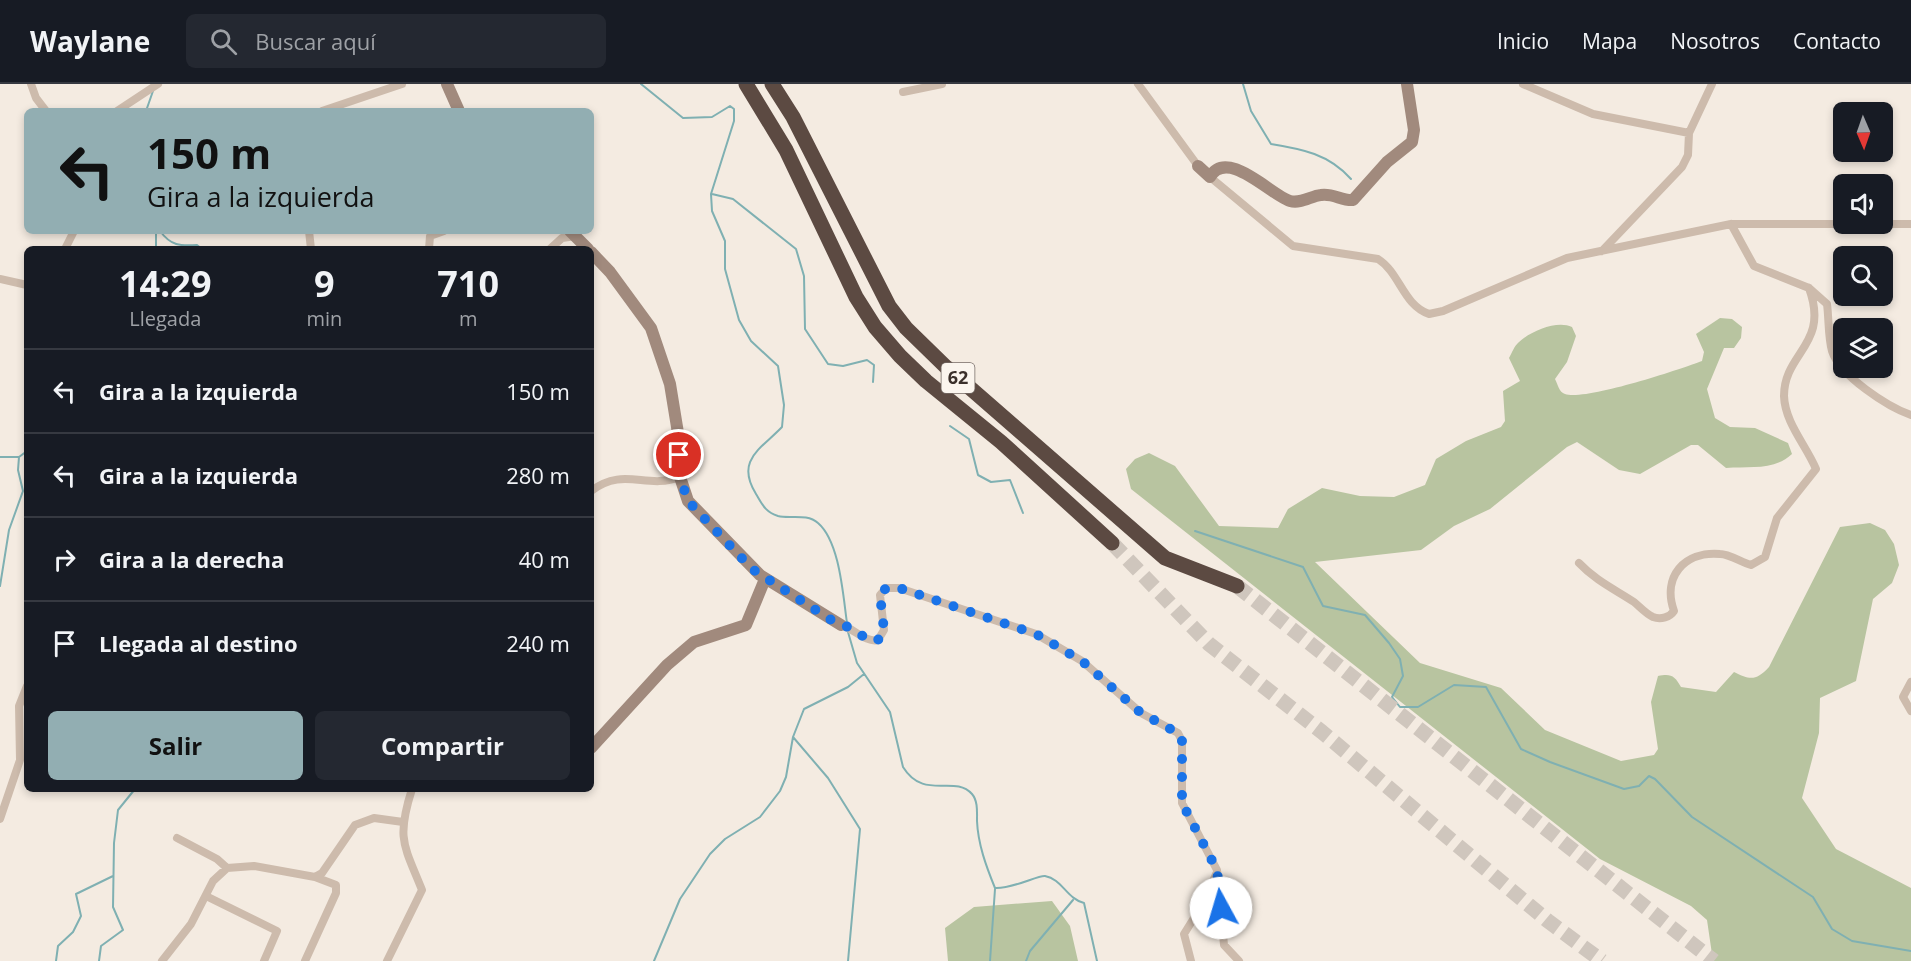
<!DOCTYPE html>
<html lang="es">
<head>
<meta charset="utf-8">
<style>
	:root { --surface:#171b24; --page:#242831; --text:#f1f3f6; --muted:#9ea1a6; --line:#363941; --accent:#92aeb2 }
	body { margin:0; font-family:"Open Sans",sans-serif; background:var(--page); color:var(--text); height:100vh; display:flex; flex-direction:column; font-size:22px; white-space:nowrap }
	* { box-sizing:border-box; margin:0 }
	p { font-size:20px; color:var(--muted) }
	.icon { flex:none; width:33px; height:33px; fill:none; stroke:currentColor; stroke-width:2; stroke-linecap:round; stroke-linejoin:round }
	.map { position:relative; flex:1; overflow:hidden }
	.side { position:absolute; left:24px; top:162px; width:570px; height:546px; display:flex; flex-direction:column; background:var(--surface); border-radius:9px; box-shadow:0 3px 9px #0003 }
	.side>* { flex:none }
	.guide { position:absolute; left:24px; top:24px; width:570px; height:126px; border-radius:9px; box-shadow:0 3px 9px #0003; background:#92aeb2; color:#111; overflow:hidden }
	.needle { width:39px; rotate:178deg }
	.tools { position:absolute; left:1833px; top:18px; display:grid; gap:12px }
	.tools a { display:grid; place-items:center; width:60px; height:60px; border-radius:9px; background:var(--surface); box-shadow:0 3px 9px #0003; font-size:30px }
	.pin { position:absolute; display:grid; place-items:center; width:51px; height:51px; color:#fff; margin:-26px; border:3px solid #fff; border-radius:50%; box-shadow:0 2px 6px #0007 }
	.me { position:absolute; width:66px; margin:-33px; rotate:354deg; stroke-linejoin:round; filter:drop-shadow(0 0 4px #0008) }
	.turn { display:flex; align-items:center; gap:21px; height:126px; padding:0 24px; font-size:27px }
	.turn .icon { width:78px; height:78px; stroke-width:2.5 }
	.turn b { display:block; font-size:42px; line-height:51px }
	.eta { display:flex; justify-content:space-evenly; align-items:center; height:102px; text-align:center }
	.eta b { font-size:36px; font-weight:700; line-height:42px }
	.cta { display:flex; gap:12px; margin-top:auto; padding:12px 24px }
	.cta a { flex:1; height:69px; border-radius:9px; background:var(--accent); color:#111; font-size:24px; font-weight:700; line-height:69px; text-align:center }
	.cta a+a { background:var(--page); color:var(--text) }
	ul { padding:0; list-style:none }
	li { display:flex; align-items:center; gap:18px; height:84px; padding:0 24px; border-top:2px solid var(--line) }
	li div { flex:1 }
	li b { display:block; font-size:22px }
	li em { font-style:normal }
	header { display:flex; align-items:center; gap:36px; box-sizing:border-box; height:84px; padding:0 30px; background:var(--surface); border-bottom:2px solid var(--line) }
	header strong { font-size:28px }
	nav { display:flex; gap:33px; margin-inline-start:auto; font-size:21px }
	.search { width:420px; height:54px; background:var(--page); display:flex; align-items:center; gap:15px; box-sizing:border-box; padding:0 21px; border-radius:9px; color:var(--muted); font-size:22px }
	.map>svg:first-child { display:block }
	.green { fill:#b8c4a0 }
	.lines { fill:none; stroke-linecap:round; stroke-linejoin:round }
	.stream { stroke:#7fb0b2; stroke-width:2 }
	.highway-tunnel { stroke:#cfc6bd; stroke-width:15; stroke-dasharray:15 8; stroke-linecap:butt }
	.street { stroke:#cdbbac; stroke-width:8 }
	.secondary { stroke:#a18a7d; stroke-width:12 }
	.highway { stroke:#5c4a42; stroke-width:15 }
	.route { stroke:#1a73e8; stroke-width:10; stroke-dasharray:0 18 }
	.labels { text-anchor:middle; stroke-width:6; stroke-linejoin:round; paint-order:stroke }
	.shield { fill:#fbf5ee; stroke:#756b66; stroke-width:1.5 }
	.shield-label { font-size:18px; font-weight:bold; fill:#3b302b }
</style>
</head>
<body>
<header>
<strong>Waylane</strong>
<div class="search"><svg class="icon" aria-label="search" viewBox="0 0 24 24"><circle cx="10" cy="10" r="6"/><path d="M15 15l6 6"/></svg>Buscar aquí</div>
<nav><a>Inicio</a><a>Mapa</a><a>Nosotros</a><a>Contacto</a></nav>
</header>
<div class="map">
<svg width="1911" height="877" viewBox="0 0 1911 877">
	<rect width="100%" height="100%" fill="#f4ebe1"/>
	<!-- green -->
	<path class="green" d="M 1720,234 L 1732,235 L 1742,243 L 1741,254 L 1734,264 L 1724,264 L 1707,305 L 1715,334 L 1730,343 L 1755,344 L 1788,359 L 1792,370 C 1774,387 1750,382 1726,384 L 1698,361 L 1691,361 L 1640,390 L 1619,386 L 1577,358 L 1567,363 L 1490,425 L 1454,442 L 1421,466 L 1315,478 L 1420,579 L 1501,604 L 1545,646 L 1621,677 L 1654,671 L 1658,665 L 1651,618 L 1658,592 C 1671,589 1675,592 1681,603 L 1716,608 L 1734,588 C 1750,596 1756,597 1769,583 L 1840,443 L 1870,439 L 1885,446 L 1894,460 L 1899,481 L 1892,499 L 1873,515 L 1856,597 L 1820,614 L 1819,649 L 1802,714 L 1836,765 L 1911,804 L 1911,877 L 1713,877 L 1707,836 L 1691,822 L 1600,775 L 1131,405 L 1126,385 L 1135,375 L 1149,369 L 1175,382 L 1219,442 L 1278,444 L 1288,425 L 1322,404 L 1360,412 L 1394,413 L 1425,401 L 1436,375 L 1466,357 L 1501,343 L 1505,337 L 1503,307 L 1520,297 L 1509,274 C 1512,269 1514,262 1519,258 C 1531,247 1557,236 1572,243 L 1576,252 L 1567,278 L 1555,295 C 1558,301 1559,308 1565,310 C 1585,317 1678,286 1702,277 L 1704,268 L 1696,250 Z
		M 1052,817 L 1070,842 L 1078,877 L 948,877 L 945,844 L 974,823 Z"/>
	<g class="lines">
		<!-- stream -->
		<path class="stream" d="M 641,0 L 683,34 L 712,33 L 730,22 L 734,25 L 734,37 L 711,110 L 712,127 L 725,157 L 725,185 L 739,236 L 751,257 L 778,282 L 784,321 L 782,343 C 761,365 735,376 756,410 C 762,420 765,428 778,432 C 790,435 807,429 818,439 C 840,458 843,512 847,539
			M 1243,0 L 1251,27 L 1271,60 C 1302,65 1329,70 1351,95
			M 146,27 L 153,7
			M 712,110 L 733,115 L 796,165 L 804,192 L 805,245 L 828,280 L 843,282 L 867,276 L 874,281 L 873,298
			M 160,147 C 171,162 180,162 197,161 L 202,165
			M 156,165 L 156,147
			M 950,342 L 969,355 L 978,391 L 991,398 L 1010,396 L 1023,429
			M 0,373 L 19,373 L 27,367
			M 1195,447 L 1303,483 L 1323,522 L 1365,531 L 1389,559 L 1400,575 L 1403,592 L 1392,613 L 1400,623 L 1418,623 L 1454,601 L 1486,603 L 1521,665 L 1550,678 L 1624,705 L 1639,702 L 1649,692 L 1655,695 L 1692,733 L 1813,813 L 1832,845 L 1852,857 L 1911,867
			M 0,502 L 9,446 L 23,407 L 18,386 L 19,373
			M 848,548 L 857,579 L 890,628 L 903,683 C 924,717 954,690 972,710 C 978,717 977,728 977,737 C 978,760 986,782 995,804 C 1013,805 1038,791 1045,792 C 1062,795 1067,815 1084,819 L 1097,877
			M 793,653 L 828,694 L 860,745 L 848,877
			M 56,877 L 58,862 L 73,848 L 81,832 L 76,810 L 113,792
			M 99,877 L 101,862 L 123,846 L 113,823 L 114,759 L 118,726 L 135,705
			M 654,877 L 680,815 L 710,770 L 725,755 L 760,733 L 780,707 L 786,693 L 793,653 L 804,625 L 848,603 L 864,590
			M 990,877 L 995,805
			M 1026,877 L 1030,867 L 1073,816"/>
		<!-- highway-tunnel -->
		<path class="highway-tunnel" d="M 1112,459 L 1209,560 L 1322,648 L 1548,837 L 1602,877
			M 1237,502 L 1714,877"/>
		<!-- street -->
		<path class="street" d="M 31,0 L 36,14 L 46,27
			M 1138,0 L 1198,82
			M 1523,0 L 1593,30 L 1689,49
			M 903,8 L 942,0
			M 117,27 L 158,0
			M 322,27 L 402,0
			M 1210,93 L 1293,162 L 1378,175 C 1400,189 1403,221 1429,230 L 1443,227 L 1567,174 L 1731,140 L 1911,140
			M 1731,140 L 1754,182 L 1809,204 L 1827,220 C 1829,235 1828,253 1832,267 C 1840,292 1888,323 1911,331
			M 309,147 L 311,165
			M 65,165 L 74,147
			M 429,165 L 430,152 L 444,147
			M 550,165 L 562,154 L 576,152
			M 1602,167 L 1682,83 L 1688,71 L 1689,49 L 1712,0
			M 0,195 L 27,201
			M 591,407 C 624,382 646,406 680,393
			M 1579,479 C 1595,496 1614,505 1634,518 C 1640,523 1646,530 1653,533 C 1661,536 1670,533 1674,527 C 1662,493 1684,467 1720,470 C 1729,470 1741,478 1751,481 L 1765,473 L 1777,434 L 1816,385 C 1806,361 1785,339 1784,312 C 1784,268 1830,261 1809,204
			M 841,541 C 853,544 866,559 878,556 L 884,546 L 880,511 L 886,504 L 899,504 L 1036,550 L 1082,577 L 1141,629 L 1178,649 L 1182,657 L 1182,719 L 1217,786 L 1224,861 L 1239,877
			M 1911,598 L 1903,613 L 1911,627
			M 0,735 L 20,676 L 19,622 L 27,602
			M 177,754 L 217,775 L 227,784
			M 206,812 L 277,847 L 264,877
			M 162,877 L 191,840 L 213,797 L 227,784 L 254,782 L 315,793 L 322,789 L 355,741 L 374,734 L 403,738
			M 305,877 L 336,809 L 336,801 L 315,793
			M 387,877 L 422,806 C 404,761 396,755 412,705
			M 1191,877 L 1184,850 L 1204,818 L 1217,788"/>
		<!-- secondary -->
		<path class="secondary" d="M 447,0 L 459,27
			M 1198,82 L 1210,93 C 1227,63 1272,112 1290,117 C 1301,120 1311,112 1321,111 C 1333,109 1342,117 1353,116 L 1387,78 L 1412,58 L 1414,46 L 1407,0
			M 570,147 L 588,165
			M 591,168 L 610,188 L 651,244 L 670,300 L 678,349 L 680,393 L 688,417 L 760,491 L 841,541
			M 591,664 L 667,581 L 694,558 L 746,541 L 765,495"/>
		<!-- highway -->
		<path class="highway" d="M 746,0 L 786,66 L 856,213 L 875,243 L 900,272 L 926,297 L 1001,358 L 1112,459
			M 772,0 L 793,33 L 889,222 L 906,244 L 946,283 L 1165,474 L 1237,502"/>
	</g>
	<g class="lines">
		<!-- route -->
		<path class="route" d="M 679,371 L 680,393 L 688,417 L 752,485 L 836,539 L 851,544 L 870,557 L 878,556 L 884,546 L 880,511 L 886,504 L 899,504 L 1036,550 L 1082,577 L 1141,629 L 1178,649 L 1182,657 L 1182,719 L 1217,786 L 1221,824"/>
	</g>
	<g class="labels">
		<!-- shield labels -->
		<rect class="shield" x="941.5" y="279" width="33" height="30" rx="4.5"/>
		<g class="shield-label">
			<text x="958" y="300">62</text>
		</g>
	</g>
</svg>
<div class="tools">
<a><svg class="needle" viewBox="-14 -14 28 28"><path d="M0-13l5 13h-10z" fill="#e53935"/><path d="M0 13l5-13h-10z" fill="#9ea1a6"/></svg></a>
<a><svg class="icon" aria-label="sound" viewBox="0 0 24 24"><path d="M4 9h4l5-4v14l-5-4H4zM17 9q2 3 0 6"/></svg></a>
<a><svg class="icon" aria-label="search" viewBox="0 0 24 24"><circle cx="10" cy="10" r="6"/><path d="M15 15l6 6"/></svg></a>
<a><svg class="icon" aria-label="layers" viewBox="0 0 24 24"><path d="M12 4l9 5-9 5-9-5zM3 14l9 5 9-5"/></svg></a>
</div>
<div class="pin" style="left:679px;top:371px;background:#d93025"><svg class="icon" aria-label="arrive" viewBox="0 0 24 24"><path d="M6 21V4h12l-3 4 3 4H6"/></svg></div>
<svg class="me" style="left:1221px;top:824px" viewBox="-20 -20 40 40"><circle r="19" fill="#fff"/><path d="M0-13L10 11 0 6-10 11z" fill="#1a73e8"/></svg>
<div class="guide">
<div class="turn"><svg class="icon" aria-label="left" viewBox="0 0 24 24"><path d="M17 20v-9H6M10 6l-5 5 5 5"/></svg><div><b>150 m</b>Gira a la izquierda</div></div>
</div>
<section class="side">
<div class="eta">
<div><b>14:29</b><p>Llegada</p></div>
<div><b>9</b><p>min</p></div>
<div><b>710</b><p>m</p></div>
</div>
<ul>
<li><svg class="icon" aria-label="left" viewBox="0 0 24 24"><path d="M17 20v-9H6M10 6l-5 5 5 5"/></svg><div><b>Gira a la izquierda</b></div><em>150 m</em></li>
<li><svg class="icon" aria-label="left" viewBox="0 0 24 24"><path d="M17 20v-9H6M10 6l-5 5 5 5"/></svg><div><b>Gira a la izquierda</b></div><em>280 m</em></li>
<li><svg class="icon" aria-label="right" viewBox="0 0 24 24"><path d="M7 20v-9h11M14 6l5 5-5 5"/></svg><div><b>Gira a la derecha</b></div><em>40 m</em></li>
<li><svg class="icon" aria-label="arrive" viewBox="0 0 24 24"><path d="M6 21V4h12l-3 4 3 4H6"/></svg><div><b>Llegada al destino</b></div><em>240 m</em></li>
</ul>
<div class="cta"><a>Salir</a><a>Compartir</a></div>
</section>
</div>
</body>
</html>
